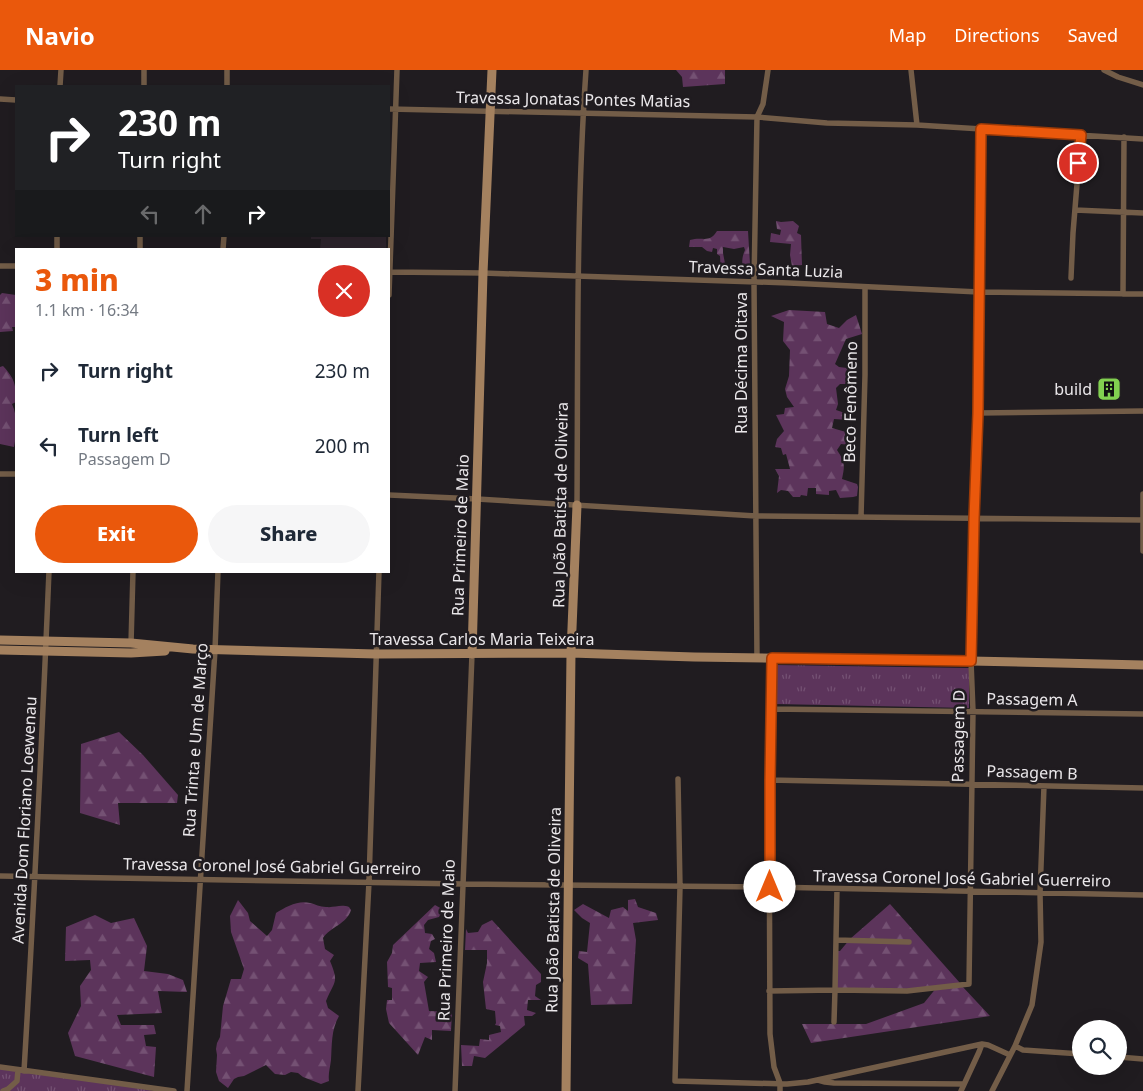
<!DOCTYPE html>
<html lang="en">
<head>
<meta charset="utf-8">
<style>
	:root { --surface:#fff; --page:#f6f6f7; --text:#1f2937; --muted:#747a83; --accent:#ea580c }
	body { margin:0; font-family:"Noto Sans",sans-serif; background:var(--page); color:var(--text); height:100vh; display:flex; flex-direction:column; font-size:19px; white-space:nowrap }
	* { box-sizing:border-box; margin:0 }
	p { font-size:16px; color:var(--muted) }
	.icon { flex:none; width:28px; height:28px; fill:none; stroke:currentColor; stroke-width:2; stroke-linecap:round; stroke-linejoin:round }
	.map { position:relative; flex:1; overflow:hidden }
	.panel { position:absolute; left:15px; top:178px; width:375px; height:325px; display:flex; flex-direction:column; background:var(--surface); border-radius:0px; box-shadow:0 5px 20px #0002 }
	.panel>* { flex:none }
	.guide { position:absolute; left:15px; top:15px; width:375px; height:152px; border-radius:0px; box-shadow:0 5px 20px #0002; background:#202124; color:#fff; overflow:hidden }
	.buttons { position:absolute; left:1072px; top:950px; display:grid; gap:10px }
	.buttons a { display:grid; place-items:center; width:55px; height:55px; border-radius:50%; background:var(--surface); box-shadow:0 5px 20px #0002; font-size:25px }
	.pin { position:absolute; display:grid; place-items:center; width:42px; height:42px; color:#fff; margin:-21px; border:2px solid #fff; border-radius:50%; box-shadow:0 1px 5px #0007 }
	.me { position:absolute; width:55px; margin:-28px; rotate:0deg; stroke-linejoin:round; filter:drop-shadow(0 0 4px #0008) }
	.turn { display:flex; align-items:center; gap:18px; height:105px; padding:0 20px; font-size:22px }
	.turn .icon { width:65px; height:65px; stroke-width:2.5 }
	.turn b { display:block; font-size:35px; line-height:42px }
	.lanes { display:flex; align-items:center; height:48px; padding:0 20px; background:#0003; justify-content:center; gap:25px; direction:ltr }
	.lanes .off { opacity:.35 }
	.round { display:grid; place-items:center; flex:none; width:52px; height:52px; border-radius:26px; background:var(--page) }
	.overview { display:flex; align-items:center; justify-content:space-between; height:85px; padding:0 20px }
	h1 { font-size:30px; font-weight:800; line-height:38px; color:var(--accent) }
	.cta { display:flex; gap:10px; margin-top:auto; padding:10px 20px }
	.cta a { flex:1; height:58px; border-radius:30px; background:var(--accent); color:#fff; font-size:20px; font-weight:800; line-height:58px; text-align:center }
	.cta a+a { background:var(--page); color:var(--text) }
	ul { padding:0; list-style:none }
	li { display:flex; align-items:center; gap:15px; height:75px; padding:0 20px }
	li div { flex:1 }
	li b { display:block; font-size:19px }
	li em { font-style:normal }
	header { display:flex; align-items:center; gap:30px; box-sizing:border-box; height:70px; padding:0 25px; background:var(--accent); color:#fff }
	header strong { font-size:24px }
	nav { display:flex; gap:28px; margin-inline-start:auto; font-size:18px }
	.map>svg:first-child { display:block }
	.built { fill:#2e252d }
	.grass { fill:url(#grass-tufts) }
	.forest { fill:url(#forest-firs) }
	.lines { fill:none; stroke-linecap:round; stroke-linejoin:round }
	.street { stroke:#735d48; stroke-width:5.5 }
	.secondary { stroke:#a4815f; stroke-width:9 }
	.route-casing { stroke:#983908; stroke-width:12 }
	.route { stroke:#ea580c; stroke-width:9 }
	.labels { text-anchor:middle; stroke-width:5; stroke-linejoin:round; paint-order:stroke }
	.street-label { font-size:16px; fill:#eae7ea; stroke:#201c20 }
	.poi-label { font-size:16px; fill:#eae7ea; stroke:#201c20; text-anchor:end }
</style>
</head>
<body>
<header>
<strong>Navio</strong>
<nav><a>Map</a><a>Directions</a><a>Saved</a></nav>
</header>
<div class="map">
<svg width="1143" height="1021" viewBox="0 0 1143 1021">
	<defs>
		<pattern id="grass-tufts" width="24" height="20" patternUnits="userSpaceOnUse" patternTransform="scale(1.25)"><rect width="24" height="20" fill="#5c345b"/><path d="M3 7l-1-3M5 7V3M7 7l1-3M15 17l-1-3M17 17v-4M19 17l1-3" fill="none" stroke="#745173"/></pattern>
		<pattern id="forest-firs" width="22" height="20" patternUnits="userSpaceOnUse" patternTransform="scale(1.25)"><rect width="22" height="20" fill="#5c345b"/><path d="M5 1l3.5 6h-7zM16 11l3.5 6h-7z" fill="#745173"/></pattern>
	</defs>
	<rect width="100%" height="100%" fill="#201c20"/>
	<!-- built -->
	<path class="built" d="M 311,166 L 386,166 L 386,179 L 320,179 L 321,169 L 311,169 Z"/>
	<!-- grass -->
	<path class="grass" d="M 776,595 L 969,598 L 969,638 L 775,634 Z
		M 0,997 L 156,1021 L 0,1021 Z"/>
	<!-- forest -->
	<path class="forest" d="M 676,0 L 725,0 L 725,14 L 683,17 L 682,7 Z
		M 776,151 L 781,152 L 793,151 L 799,156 L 797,163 L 801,165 L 802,195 L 792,196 L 790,185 L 791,174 L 770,172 L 771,163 L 780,165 L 781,160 L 777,159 Z
		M 717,161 L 748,161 L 750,194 L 749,204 L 744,205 C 742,195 741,189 745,180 L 744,177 L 734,179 L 723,177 L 723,183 L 727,204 L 721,204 L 720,186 L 717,184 L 717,179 L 713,178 L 712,182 L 707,181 L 702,177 L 689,177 L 690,170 C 703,166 709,174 717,161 Z
		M 2,223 L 16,225 L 16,257 L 12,257 L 13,261 L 0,262 L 0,225 Z
		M 789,240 L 825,242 L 827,254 L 839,258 L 847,250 L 856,245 L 862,264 L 846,269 L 835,294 L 839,297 L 847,298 L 851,304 L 851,314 L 840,314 L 836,318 L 838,334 L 836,340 L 848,344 L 849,350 L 834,349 L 832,358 L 846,362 L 845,367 L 852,371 L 851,375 L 841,374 L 837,380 C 845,392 845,395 842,409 L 857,414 L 858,417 L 857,426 L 853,427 L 840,428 L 836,420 L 829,421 L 829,425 L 816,424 L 816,418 L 808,418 L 807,426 L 801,425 L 800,427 L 793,427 L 788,421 L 781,420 L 777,423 L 779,406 L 775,399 L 790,399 L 786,384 L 783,385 L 781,378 L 775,377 L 777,369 L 784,361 L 776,345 L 784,344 L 785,338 L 794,337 L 787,327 L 785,319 L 789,306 L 790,280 L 783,271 L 784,252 L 771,246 Z
		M 3,296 C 15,309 16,315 16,332 L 12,334 C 18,347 17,363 14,377 L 0,374 L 0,297 Z
		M 119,662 L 143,685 L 178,725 L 177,733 L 118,733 L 120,755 L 80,743 L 81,674 Z
		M 635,829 L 638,837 L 656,843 L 658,850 L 633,853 L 636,870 L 632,934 L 591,935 L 588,894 L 578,888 L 579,881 L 587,882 L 590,853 L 582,848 L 574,840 L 583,834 L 609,848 L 611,840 L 623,837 L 628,841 L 628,830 Z
		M 238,830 L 248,843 L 250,851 L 267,866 L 272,860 L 276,843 C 286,837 298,830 310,833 C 315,834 320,837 326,837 C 335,838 340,834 349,837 L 351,840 C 347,854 330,857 323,868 L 325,879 L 334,885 L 330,891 C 339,913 335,910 326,931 L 328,938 L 339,946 C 331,960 332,975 331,990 C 330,998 328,1004 329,1011 L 321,1014 L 303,1007 L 298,1003 L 291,1002 L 285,1005 L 275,1004 L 266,995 L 244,1006 L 238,1007 L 234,1009 L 228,1018 L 219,1011 L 216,1002 L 217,985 L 216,979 L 217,973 L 220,967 L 223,936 L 231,909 L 241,909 L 244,899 L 231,862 L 230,846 Z
		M 890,834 L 960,913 L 905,921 L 835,920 L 836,881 L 840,881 L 850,869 Z
		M 435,835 L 442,839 L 446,836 L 453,836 L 441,843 L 439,847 L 428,850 L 424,855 L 425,863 L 432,864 L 435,869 L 431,871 L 429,879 L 434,883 L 436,892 L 420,893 L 419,901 L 428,907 L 424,912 L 429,941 L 452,942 L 451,961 L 432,960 L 432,970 L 425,967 L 418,985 L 389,953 L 386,939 L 387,930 L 392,930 L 392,918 L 388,917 L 387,892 L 392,883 L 393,875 Z
		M 95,845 L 111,853 L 134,848 L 147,876 L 144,901 L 168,904 L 183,910 L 187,922 L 158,921 L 162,943 L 117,945 L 121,955 L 154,955 L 156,964 L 144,965 L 146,976 L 156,977 L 154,1007 L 75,986 L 68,963 L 81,936 L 80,916 L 91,900 L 90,890 L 65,891 L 66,857 Z
		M 492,850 L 541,904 L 541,912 L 536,915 L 535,926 L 541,930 L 528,930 L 527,940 L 536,943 L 532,946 L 524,946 L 525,955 L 485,988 L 474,986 L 472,996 L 462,996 L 461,975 L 479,976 L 480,969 L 489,970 L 489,965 L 501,962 L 500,956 L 495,955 L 496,953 L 495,941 L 486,939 L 483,912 L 487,893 L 487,880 L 465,880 L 466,859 L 468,863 L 478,862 L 482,855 Z
		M 962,916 L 990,946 L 811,973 L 802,954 L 866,954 L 924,933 L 937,917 Z"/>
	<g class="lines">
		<!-- street -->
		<path class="street" d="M 911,0 L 917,55
			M 1104,0 L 1118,7 L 1143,15
			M 60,16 L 61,0
			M 144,16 L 144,0
			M 227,16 L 227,0
			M 0,29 L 16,30
			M 389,39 L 757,47 L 827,53 L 917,55 L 1143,69
			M 1075,140 L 1143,143
			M 57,179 L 57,166
			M 140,179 L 140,166
			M 223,179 L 224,166
			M 0,196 L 16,196
			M 389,202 L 483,203 L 789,213 L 979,222 L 1143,224
			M 1071,208 L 1073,163 L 1081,65
			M 1123,224 L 1124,67
			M 389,225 L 397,0
			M 978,343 L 1143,341
			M 0,404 L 16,404
			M 1143,424 L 1143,481
			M 389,425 L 477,429 L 756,446 L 1142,450
			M 577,435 C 578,290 576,145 586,0
			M 861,447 L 865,305 L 865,217
			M 131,574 L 133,501
			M 757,588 L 754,212 L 757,47 L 763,34 L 768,0
			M 772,588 L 769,710 L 770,964 L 774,997 L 780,1013 L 780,1021
			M 771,639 L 1143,644
			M 678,709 L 680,817 L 675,1011 L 787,1014 L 808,1012 L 982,974 L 988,975 L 1010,985
			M 769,710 L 1143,718
			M 0,806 L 464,814 L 770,817 L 1143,825
			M 836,870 L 909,872
			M 769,921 L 835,920 L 907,921 L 969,914 L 973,641 L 971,591 L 974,449 L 978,343 L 981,59
			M 834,952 L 835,920 L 837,819
			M 1015,976 L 1023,980 L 1081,984
			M 1119,987 L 1143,989
			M 0,997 L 174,1021
			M 24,1001 C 34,834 42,668 49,501
			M 818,1010 L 825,1012 L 834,1013 L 964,1014
			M 3,1021 L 8,1019 L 17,1011 L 18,1000
			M 187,1021 L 215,580 L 218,501
			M 358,1021 L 369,812 L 379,501
			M 455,1021 L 472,584
			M 961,1021 L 979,982 L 982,974
			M 992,1021 L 1015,976 L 1032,935 L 1041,872 L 1040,823 L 1044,716"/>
		<!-- secondary -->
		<path class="secondary" d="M 0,570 L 131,573 L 193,579 L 376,584 L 571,583 L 694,587 L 971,591 L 1143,595
			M 0,580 L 131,583 L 165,581
			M 472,584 L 483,203 L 492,0
			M 566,1021 L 571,583 L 577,435"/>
	</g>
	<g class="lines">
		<!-- route casing -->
		<g class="route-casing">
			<path id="route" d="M 770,817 L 770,710 L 772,588 L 971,591 L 974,449 L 978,343 L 981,59 L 1081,65 L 1078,93"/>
		</g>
		<!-- route -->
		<use href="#route" class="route"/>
	</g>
	<!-- icons -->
	<defs>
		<g id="building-square" transform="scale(1.25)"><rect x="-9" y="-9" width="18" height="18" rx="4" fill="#82d050" stroke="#201c20"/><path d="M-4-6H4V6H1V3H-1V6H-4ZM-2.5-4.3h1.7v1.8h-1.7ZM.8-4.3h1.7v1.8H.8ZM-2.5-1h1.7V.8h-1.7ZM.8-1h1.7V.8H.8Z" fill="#111"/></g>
	</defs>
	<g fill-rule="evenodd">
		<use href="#building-square" x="1109" y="319"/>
	</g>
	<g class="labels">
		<!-- street labels -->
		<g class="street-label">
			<text transform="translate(573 29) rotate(1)" y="6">Travessa Jonatas Pontes Matias</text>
			<text transform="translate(766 199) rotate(2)" y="6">Travessa Santa Luzia</text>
			<text transform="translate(741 293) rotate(-90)" y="6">Rua Décima Oitava</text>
			<text transform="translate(850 332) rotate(-89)" y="6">Beco Fenômeno</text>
			<text transform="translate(560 435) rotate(-89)" y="6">Rua João Batista de Oliveira</text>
			<text transform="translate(460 465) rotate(-88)" y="6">Rua Primeiro de Maio</text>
			<text x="482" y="575">Travessa Carlos Maria Teixeira</text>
			<text transform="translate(1032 629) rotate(1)" y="6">Passagem A</text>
			<text transform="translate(958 666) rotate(-89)" y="6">Passagem D</text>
			<text transform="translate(195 670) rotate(-86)" y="6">Rua Trinta e Um de Março</text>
			<text transform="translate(1032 702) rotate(2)" y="6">Passagem B</text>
			<text transform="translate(24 750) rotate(-87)" y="6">Avenida Dom Floriano Loewenau</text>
			<text transform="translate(272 796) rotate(1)" y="6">Travessa Coronel José Gabriel Guerreiro</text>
			<text transform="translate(962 808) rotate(1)" y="6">Travessa Coronel José Gabriel Guerreiro</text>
			<text transform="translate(553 840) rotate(-89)" y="6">Rua João Batista de Oliveira</text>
			<text transform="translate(446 870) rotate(-88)" y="6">Rua Primeiro de Maio</text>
		</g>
		<!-- poi labels -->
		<g class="poi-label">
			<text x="1092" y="325">build</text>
		</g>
	</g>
</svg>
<div class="buttons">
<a><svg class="icon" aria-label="search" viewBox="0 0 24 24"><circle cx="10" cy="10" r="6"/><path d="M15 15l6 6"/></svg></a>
</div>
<div class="pin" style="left:1078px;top:93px;background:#d93025"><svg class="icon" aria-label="arrive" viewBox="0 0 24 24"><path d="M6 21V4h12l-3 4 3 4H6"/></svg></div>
<svg class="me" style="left:770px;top:817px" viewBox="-20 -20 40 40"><circle r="19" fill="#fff"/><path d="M0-13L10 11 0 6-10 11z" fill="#ea580c"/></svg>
<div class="guide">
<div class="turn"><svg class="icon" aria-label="right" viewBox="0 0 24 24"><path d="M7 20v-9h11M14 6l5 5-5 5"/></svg><div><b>230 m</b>Turn right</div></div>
<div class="lanes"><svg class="icon off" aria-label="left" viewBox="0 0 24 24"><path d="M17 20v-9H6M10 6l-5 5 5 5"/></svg><svg class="icon off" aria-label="ahead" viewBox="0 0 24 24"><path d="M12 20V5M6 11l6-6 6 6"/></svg><svg class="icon" aria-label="right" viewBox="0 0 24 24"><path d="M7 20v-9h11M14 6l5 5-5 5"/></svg></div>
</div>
<section class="panel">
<div class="overview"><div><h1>3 min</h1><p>1.1 km · 16:34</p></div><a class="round" style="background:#d93025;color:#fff"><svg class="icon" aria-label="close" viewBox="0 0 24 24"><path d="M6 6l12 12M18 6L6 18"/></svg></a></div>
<ul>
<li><svg class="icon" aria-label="right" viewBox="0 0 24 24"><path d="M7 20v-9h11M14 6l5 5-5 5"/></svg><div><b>Turn right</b></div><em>230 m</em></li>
<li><svg class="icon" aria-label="left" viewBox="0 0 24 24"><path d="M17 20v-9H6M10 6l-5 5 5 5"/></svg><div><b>Turn left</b><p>Passagem D</p></div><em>200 m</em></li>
</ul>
<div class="cta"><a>Exit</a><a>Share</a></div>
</section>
</div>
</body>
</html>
